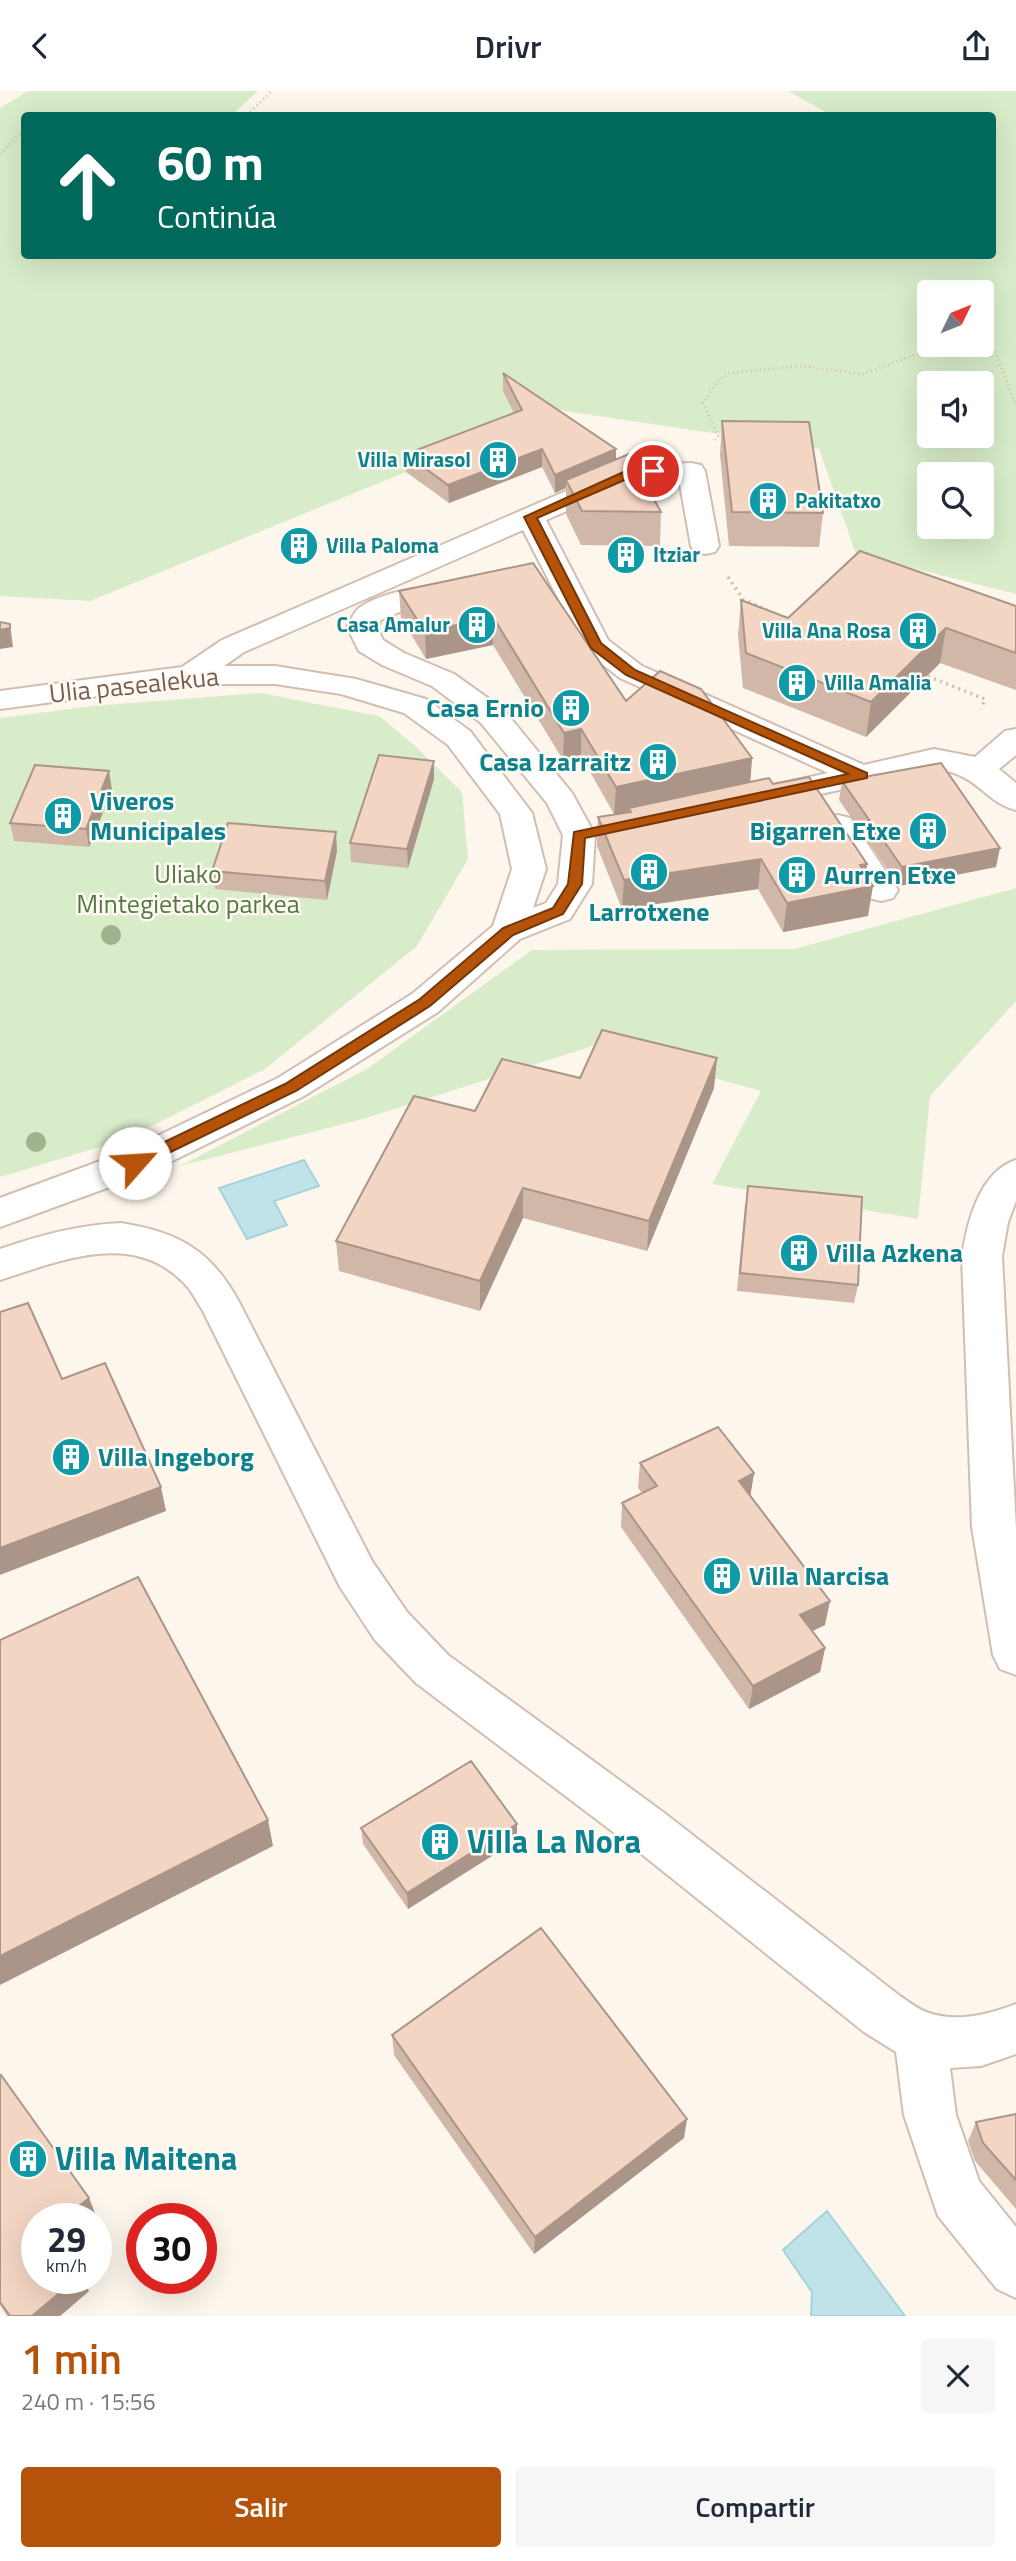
<!DOCTYPE html>
<html lang="es">
<head>
<meta charset="utf-8">
<style>
	:root { --surface:#fff; --page:#f6f6f7; --text:#1f2937; --muted:#747a83; --accent:#b45309 }
	body { margin:0; font-family:"Titillium Web",sans-serif; background:var(--page); color:var(--text); height:100vh; display:flex; flex-direction:column; font-size:26px; white-space:nowrap }
	* { box-sizing:border-box; margin:0 }
	p { font-size:23px; color:var(--muted) }
	.icon { flex:none; width:38px; height:38px; fill:none; stroke:currentColor; stroke-width:2; stroke-linecap:round; stroke-linejoin:round }
	.map { position:relative; height:2225px; overflow:hidden }
	.drawer { display:flex; flex-direction:column; background:var(--surface); flex:1 }
	.drawer>* { flex:none }
	.guide { position:absolute; left:21px; top:21px; width:975px; height:147px; border-radius:7px; box-shadow:0 7px 28px #0002; background:#00695c; color:#fff; overflow:hidden }
	.needle { width:46px; rotate:47deg }
	.controls { position:absolute; left:917px; top:189px; display:grid; gap:14px }
	.controls a { display:grid; place-items:center; width:77px; height:77px; border-radius:7px; background:var(--surface); box-shadow:0 7px 28px #0002; font-size:35px }
	.speed { position:absolute; left:21px; top:2112px; display:flex; gap:14px; font-size:35px; font-weight:700; text-align:center }
	.speed>* { display:grid; place-content:center; width:91px; height:91px; border-radius:50%; background:var(--surface); box-shadow:0 7px 28px #0002; line-height:1 }
	.speed small { font-size:18px; font-weight:400 }
	.speed .limit { border:10px solid #d22; background:#fff; color:#111 }
	.pin { position:absolute; display:grid; place-items:center; width:60px; height:60px; color:#fff; margin:-30px; border:4px solid #fff; border-radius:50%; box-shadow:0 2px 7px #0007 }
	.me { position:absolute; width:77px; margin:-38px; rotate:64deg; stroke-linejoin:round; filter:drop-shadow(0 0 5px #0008) }
	.turn { display:flex; align-items:center; gap:24px; height:147px; padding:0 21px; font-size:32px }
	.turn .icon { width:91px; height:91px; stroke-width:2.5 }
	.turn b { display:block; font-size:49px; line-height:60px }
	.round { display:grid; place-items:center; flex:none; width:74px; height:74px; border-radius:7px; background:var(--page) }
	.overview { display:flex; align-items:center; justify-content:space-between; height:119px; padding:0 21px }
	h1 { font-size:42px; font-weight:600; line-height:52px; color:var(--accent) }
	.primary-button { display:flex; gap:14px; margin-top:auto; padding:14px 21px }
	.primary-button a { flex:1; height:80px; border-radius:7px; background:var(--accent); color:#fff; font-size:28px; font-weight:600; line-height:80px; text-align:center }
	.primary-button a+a { background:var(--page); color:var(--text) }
	header { display:flex; justify-content:space-between; align-items:center; height:91px; padding:0 21px; background:var(--surface); font-size:32px; font-weight:600 }
	.map>svg:first-child { display:block }
	.green { fill:#d8ecc9; fill-rule:evenodd }
	.water { fill:#bfe3e8; stroke:#a5d3da; stroke-width:2 }
	.lines { fill:none; stroke-linecap:round; stroke-linejoin:round }
	.minor-casing { stroke:#d1beb0; stroke-width:4 }
	.path-far1 { stroke:#d9b8a5; stroke-width:2.5; stroke-dasharray:1 3.5; stroke-linecap:butt }
	.path { stroke:#d9b8a5; stroke-width:3.5; stroke-dasharray:2 4.5; stroke-linecap:butt }
	.minor { fill:#fff; fill-rule:evenodd }
	.tree { fill:#a0b28e }
	.wall { fill:#d1b7a8 }
	.shaded-wall { fill:#aa9588 }
	.building { fill:#f3d5c3; stroke:#aa9588; stroke-width:2 }
	.route { fill:#b45309; stroke:#753606; stroke-width:2 }
	.labels { text-anchor:middle; stroke-width:5; stroke-linejoin:round; paint-order:stroke }
	.far-culture-label { font-size:21px; font-weight:bold; fill:#0d838f; stroke:#fffaf3; text-anchor:start }
	.street-label { font-size:26px; fill:#7a5c4d; stroke:#fffaf3 }
	.culture-label { font-size:26px; font-weight:bold; fill:#0d838f; stroke:#fffaf3; text-anchor:start }
	.park-label { font-size:26px; fill:#537a41; stroke:#fffaf3 }
	.near-culture-label { font-size:32px; font-weight:bold; fill:#0d838f; stroke:#fffaf3; text-anchor:start }
</style>
</head>
<body>
<header><svg class="icon" aria-label="back" viewBox="0 0 24 24"><path d="M15 5l-7 7 7 7"/></svg>Drivr<svg class="icon" aria-label="share" viewBox="0 0 24 24"><path d="M12 15V3M7 8l5-5 5 5M5 13v7h14v-7"/></svg></header>
<div class="map">
<svg width="1016" height="2225" viewBox="0 0 1016 2225">
	<rect width="100%" height="100%" fill="#fdf6ec"/>
	<!-- green -->
	<path class="green" d="M 28,0 L 258,0 L 232,24 L 24,24 L 24,164 L 992,164 L 992,24 L 831,24 L 788,0 L 1016,0 L 1016,503 L 856,463 L 819,358 L 558,319 L 90,510 L 0,505 L 0,17 ZM 929,201 L 982,201 L 982,254 L 929,254 ZM 929,292 L 982,292 L 982,345 L 929,345 ZM 929,383 L 982,383 L 982,436 L 929,436 Z
		M 260,602 L 379,625 L 413,653 L 462,701 L 468,768 L 417,855 L 265,978 L 126,1048 L 0,1086 L 0,627 L 93,615 Z
		M 1016,797 L 1016,910 L 930,1005 L 918,1128 L 712,1093 L 761,1000 L 596,954 L 363,1028 L 180,1075 L 367,978 L 532,859 L 794,858 Z"/>
	<!-- water -->
	<path class="water" d="M 304,1069 L 319,1095 L 274,1110 L 287,1134 L 247,1148 L 219,1097 Z
		M 827,2120 L 905,2225 L 811,2225 L 812,2201 L 783,2159 Z"/>
	<g class="lines">
		<!-- minor casing -->
		<g class="minor-casing">
			<path id="minor" d="M 691,372 L 701,374 L 705,380 L 719,455 L 715,461 L 705,463 L 695,461 L 691,455 L 679,388 L 638,389 L 546,429 L 608,549 L 642,575 L 864,674 L 934,658 L 975,666 L 1005,640 L 1016,638 L 1016,664 L 999,678 L 1016,692 L 1016,719 C 983,711 979,682 934,678 L 762,716 L 751,713 L 746,706 L 751,699 L 828,682 L 620,587 L 585,560 L 523,439 L 244,561 L 224,575 L 275,575 L 356,588 L 426,608 L 470,640 L 532,722 L 546,778 L 533,817 L 546,812 L 558,793 L 563,744 L 547,712 L 481,632 L 432,595 L 382,574 L 359,560 L 347,536 C 350,530 354,521 359,517 C 372,507 409,495 423,499 L 428,505 L 423,511 L 381,529 L 377,536 L 383,549 L 404,562 L 454,583 L 503,618 L 572,702 L 595,744 L 592,793 L 575,820 L 570,828 L 520,848 L 438,921 L 304,1005 L 148,1082 L 0,1136 L 0,1107 L 122,1062 L 278,987 L 412,903 L 493,835 L 512,778 L 500,723 L 448,654 L 404,622 L 341,603 L 275,593 L 190,593 L 0,618 L 0,600 L 182,576 L 222,549 L 624,375 Z
				M 838,724 L 850,727 L 893,791 L 898,799 L 893,807 L 881,810 L 869,807 L 822,734 L 826,727 Z
				M 1016,1069 L 1016,1110 L 1008,1131 L 1002,1165 L 1016,1437 L 1016,1584 L 1000,1578 L 993,1564 L 972,1436 L 962,1165 C 967,1131 980,1080 1016,1069 Z
				M 121,1132 C 178,1141 211,1159 239,1211 L 372,1470 L 407,1521 L 448,1564 L 663,1721 L 900,1905 C 909,1911 919,1919 929,1922 C 957,1932 990,1923 1016,1913 L 1016,1963 L 981,1975 L 950,1977 L 956,2024 L 979,2090 L 1016,2136 L 1016,2207 L 997,2198 L 938,2125 L 904,2024 L 896,1961 L 864,1941 L 629,1753 L 416,1592 L 375,1549 L 340,1496 L 203,1220 C 197,1211 192,1200 185,1193 C 133,1138 60,1170 0,1189 L 0,1158 C 40,1144 78,1134 121,1132 Z"/>
		</g>
		<!-- path-far1 -->
		<path class="path-far1" d="M 52,24 L 82,24
			M 247,24 L 272,0
			M 0,63 L 24,39
			M 982,248 L 994,258 L 1016,314
			M 715,349 L 718,345 L 703,312 L 718,289 L 730,282 L 801,275 L 862,283 L 941,254"/>
		<!-- path -->
		<path class="path" d="M 728,486 L 743,508 L 771,521
			M 922,583 L 985,608 L 981,618"/>
		<!-- minor -->
		<use href="#minor" class="minor"/>
	</g>
	<!-- trees -->
	<g class="tree">
		<circle cx="111" cy="844" r="10"/>
		<circle cx="36" cy="1051" r="10"/>
	</g>
	<!-- wall -->
	<path class="wall" d="M 503,282 L 616,358 L 616,368 L 661,421 L 660,455 L 581,454 L 566,423 L 566,397 L 555,402 L 542,376 L 449,412 L 406,381 L 406,363 L 514,322 L 503,300 Z
		M 722,330 L 823,422 L 819,456 L 729,455 L 720,364 Z
		M 533,472 L 626,610 L 752,667 L 750,691 L 773,693 L 867,773 L 866,784 L 868,825 L 783,841 L 758,798 L 622,818 L 597,755 L 598,726 L 614,723 L 581,665 L 563,669 L 493,554 L 426,568 L 401,527 L 399,500 Z
		M 741,509 L 788,527 L 1016,515 L 1016,599 L 940,572 L 866,646 L 743,597 L 738,544 Z
		M 434,688 L 408,777 L 351,771 L 350,752 Z
		M 842,690 L 996,776 L 899,795 L 839,709 Z
		M 112,699 L 89,756 L 14,750 L 10,732 Z
		M 337,760 L 327,809 L 215,798 L 212,780 Z
		M 580,987 L 714,997 L 647,1160 L 523,1127 L 480,1220 L 339,1180 L 336,1150 L 475,1020 Z
		M 745,1113 L 858,1194 L 854,1212 L 737,1200 Z
		M 640,1372 L 754,1382 L 750,1405 L 825,1534 L 812,1540 L 825,1557 L 820,1581 L 749,1618 L 621,1436 L 622,1412 L 642,1402 L 638,1397 Z
		M 361,1737 L 517,1749 L 408,1818 L 363,1753 Z
		M 392,1944 L 684,2047 L 534,2163 L 394,1964 Z
		M 0,1985 L 89,2107 L 96,2125 L 37,2128 L 89,2200 L 60,2225 L 7,2225 L 0,2214 Z
		M 1016,2023 L 1016,2118 L 975,2070 L 968,2050 L 976,2031 Z"/>
	<!-- shaded-wall -->
	<path class="shaded-wall" d="M 542,358 L 542,376 L 449,412 L 448,394 Z
		M 616,358 L 616,376 L 566,389 L 566,397 L 555,402 L 555,384 Z
		M 493,526 L 493,554 L 426,568 L 425,541 Z
		M 10,533 L 13,556 L 0,558 L 0,539 Z
		M 946,537 L 940,572 L 866,646 L 871,611 Z
		M 581,638 L 581,665 L 563,669 L 564,642 Z
		M 752,667 L 750,695 L 629,717 L 629,721 L 614,724 L 616,696 Z
		M 434,670 L 434,688 L 408,777 L 407,758 Z
		M 109,680 L 112,699 L 89,756 L 86,738 Z
		M 336,741 L 337,760 L 327,809 L 325,790 Z
		M 1000,757 L 996,776 L 899,795 L 902,776 Z
		M 761,768 L 758,798 L 622,818 L 624,789 Z
		M 867,773 L 863,797 L 873,795 L 868,825 L 783,841 L 787,812 L 860,774 Z
		M 717,967 L 714,997 L 647,1160 L 649,1130 Z
		M 523,1097 L 523,1127 L 480,1220 L 480,1190 Z
		M 754,1382 L 750,1407 L 739,1390 Z
		M 161,1396 L 166,1420 L 0,1484 L 0,1457 Z
		M 830,1510 L 825,1534 L 796,1548 L 800,1524 Z
		M 825,1557 L 820,1581 L 749,1618 L 753,1595 Z
		M 268,1729 L 273,1755 L 0,1894 L 0,1865 Z
		M 517,1733 L 517,1749 L 408,1818 L 407,1802 Z
		M 687,2028 L 684,2047 L 534,2163 L 535,2146 Z
		M 89,2107 L 96,2125 L 93,2128 L 63,2128 Z
		M 76,2188 L 83,2188 L 89,2200 L 60,2225 L 32,2225 Z"/>
	<!-- building -->
	<path class="building" d="M 503,282 L 616,358 L 555,384 L 542,358 L 448,394 L 406,363 L 522,319 Z
		M 722,330 L 809,331 L 823,422 L 732,421 Z
		M 629,363 L 661,421 L 582,420 L 566,389 Z
		M 860,460 L 1016,515 L 1016,562 L 946,537 L 871,611 L 746,562 L 741,509 L 788,527 Z
		M 533,472 L 626,610 L 660,580 L 701,598 L 752,667 L 616,696 L 581,638 L 564,642 L 493,526 L 425,541 L 399,500 Z
		M 0,531 L 10,533 L 10,537 L 0,539 Z
		M 379,664 L 434,670 L 407,758 L 350,752 Z
		M 941,672 L 1000,757 L 902,776 L 842,690 Z
		M 35,674 L 109,680 L 86,738 L 10,732 Z
		M 809,686 L 867,773 L 860,774 L 873,795 L 787,812 L 761,768 L 624,789 L 598,726 L 631,721 L 629,717 L 769,687 L 773,693 Z
		M 228,732 L 336,741 L 325,790 L 212,780 Z
		M 602,939 L 717,967 L 649,1130 L 523,1097 L 480,1190 L 336,1150 L 414,1005 L 475,1020 L 502,968 L 580,987 Z
		M 748,1095 L 862,1106 L 858,1194 L 740,1182 Z
		M 28,1212 L 62,1288 L 105,1272 L 161,1396 L 0,1457 L 0,1221 Z
		M 718,1336 L 754,1382 L 739,1390 L 830,1510 L 800,1524 L 825,1557 L 753,1595 L 622,1412 L 657,1395 L 640,1372 Z
		M 138,1486 L 268,1729 L 0,1865 L 0,1549 Z
		M 471,1670 L 517,1733 L 407,1802 L 361,1737 Z
		M 541,1837 L 687,2028 L 535,2146 L 392,1944 Z
		M 1,1984 L 89,2107 L 63,2128 L 37,2128 L 37,2188 L 76,2188 L 32,2225 L 10,2225 L 0,2211 L 0,1985 Z
		M 1016,2023 L 1016,2089 L 983,2052 L 976,2031 Z"/>
	<!-- route -->
	<path class="route" d="M 630,378 L 653,377 L 659,380 L 653,384 L 636,384 L 537,427 L 601,552 L 635,579 L 867,682 L 867,687 L 585,747 L 582,793 L 563,823 L 513,844 L 430,915 L 296,1000 L 140,1076 L 129,1076 L 127,1072 L 129,1068 L 285,993 L 420,908 L 503,837 L 553,817 L 568,793 L 574,741 L 848,683 L 626,584 L 591,557 L 524,426 Z"/>
	<!-- icons -->
	<defs>
		<g id="building-disc" transform="scale(2.0125)"><circle r="9.5" fill="#0f9aa8" stroke="#fffaf3"/><path d="M-4-6H4V6H1V3H-1V6H-4ZM-2.5-4.3h1.7v1.8h-1.7ZM.8-4.3h1.7v1.8H.8ZM-2.5-1h1.7V.8h-1.7ZM.8-1h1.7V.8H.8Z" fill="#fff"/></g>
	</defs>
	<g fill-rule="evenodd">
		<use href="#building-disc" x="498" y="369"/>
		<use href="#building-disc" x="768" y="410"/>
		<use href="#building-disc" x="299" y="455"/>
		<use href="#building-disc" x="626" y="464"/>
		<use href="#building-disc" x="477" y="534"/>
		<use href="#building-disc" x="918" y="540"/>
		<use href="#building-disc" x="797" y="592"/>
		<use href="#building-disc" x="571" y="617"/>
		<use href="#building-disc" x="658" y="671"/>
		<use href="#building-disc" x="63" y="725"/>
		<use href="#building-disc" x="928" y="740"/>
		<use href="#building-disc" x="649" y="781"/>
		<use href="#building-disc" x="797" y="784"/>
		<use href="#building-disc" x="799" y="1162"/>
		<use href="#building-disc" x="71" y="1366"/>
		<use href="#building-disc" x="722" y="1485"/>
		<use href="#building-disc" x="440" y="1751"/>
		<use href="#building-disc" x="28" y="2068"/>
	</g>
	<g class="labels">
		<!-- far-culture labels -->
		<g class="far-culture-label">
			<text x="471" y="376" text-anchor="end">Villa Mirasol</text>
			<text x="795" y="417">Pakitatxo</text>
			<text x="326" y="462">Villa Paloma</text>
			<text x="653" y="471">Itziar</text>
			<text x="450" y="541" text-anchor="end">Casa Amalur</text>
			<text x="891" y="547" text-anchor="end">Villa Ana Rosa</text>
			<text x="824" y="599">Villa Amalia</text>
		</g>
		<!-- street labels -->
		<g class="street-label">
			<text transform="translate(134 594) rotate(-6)" y="9">Ulia pasealekua</text>
		</g>
		<!-- culture labels -->
		<g class="culture-label">
			<text x="544" y="626" text-anchor="end">Casa Ernio</text>
			<text x="631" y="680" text-anchor="end">Casa Izarraitz</text>
			<text x="90" y="719">Viveros<tspan x="90" dy="30">Municipales</tspan></text>
			<text x="901" y="749" text-anchor="end">Bigarren Etxe</text>
			<text x="824" y="793">Aurren Etxe</text>
			<text x="649" y="830" text-anchor="middle">Larrotxene</text>
			<text x="826" y="1171">Villa Azkena</text>
			<text x="98" y="1375">Villa Ingeborg</text>
			<text x="749" y="1494">Villa Narcisa</text>
		</g>
		<!-- park labels -->
		<g class="park-label">
			<text x="188" y="792">Uliako<tspan x="188" dy="30">Mintegietako parkea</tspan></text>
		</g>
		<!-- near-culture labels -->
		<g class="near-culture-label">
			<text x="467" y="1762">Villa La Nora</text>
			<text x="55" y="2079">Villa Maitena</text>
		</g>
	</g>
</svg>
<div class="controls">
<a><svg class="needle" viewBox="-14 -14 28 28"><path d="M0-13l5 13h-10z" fill="#e53935"/><path d="M0 13l5-13h-10z" fill="#747a83"/></svg></a>
<a><svg class="icon" aria-label="sound" viewBox="0 0 24 24"><path d="M4 9h4l5-4v14l-5-4H4zM17 9q2 3 0 6"/></svg></a>
<a><svg class="icon" aria-label="search" viewBox="0 0 24 24"><circle cx="10" cy="10" r="6"/><path d="M15 15l6 6"/></svg></a>
</div>
<div class="speed"><div>29<small>km/h</small></div><div class="limit">30</div></div>
<div class="pin" style="left:653px;top:380px;background:#d93025"><svg class="icon" aria-label="arrive" viewBox="0 0 24 24"><path d="M6 21V4h12l-3 4 3 4H6"/></svg></div>
<svg class="me" style="left:135px;top:1072px" viewBox="-20 -20 40 40"><circle r="19" fill="#fff"/><path d="M0-13L10 11 0 6-10 11z" fill="#b45309"/></svg>
<div class="guide">
<div class="turn"><svg class="icon" aria-label="ahead" viewBox="0 0 24 24"><path d="M12 20V5M6 11l6-6 6 6"/></svg><div><b>60 m</b>Continúa</div></div>
</div>
</div>
<section class="drawer">
<div class="overview"><div><h1>1 min</h1><p>240 m · 15:56</p></div><a class="round"><svg class="icon" aria-label="close" viewBox="0 0 24 24"><path d="M6 6l12 12M18 6L6 18"/></svg></a></div>
<div class="primary-button"><a>Salir</a><a>Compartir</a></div>
</section>
</body>
</html>
